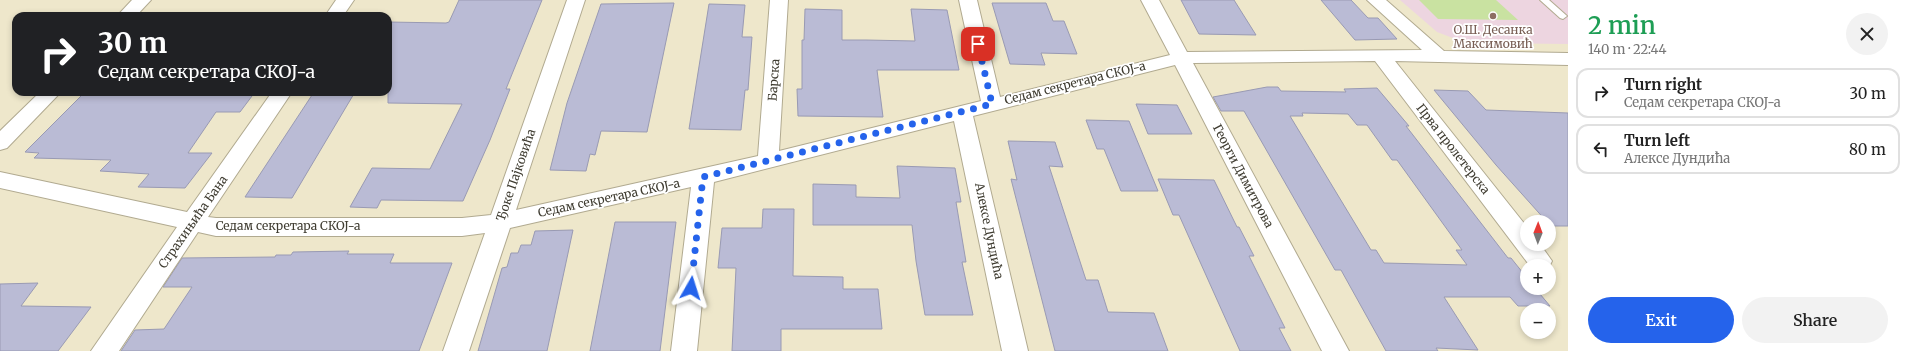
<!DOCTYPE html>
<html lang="en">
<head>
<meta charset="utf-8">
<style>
	:root { --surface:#fff; --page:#f2f2f2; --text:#222; --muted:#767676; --line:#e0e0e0; --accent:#2563eb }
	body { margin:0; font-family:Merriweather,serif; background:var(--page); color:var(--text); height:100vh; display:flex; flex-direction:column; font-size:15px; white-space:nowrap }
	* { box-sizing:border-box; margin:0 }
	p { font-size:13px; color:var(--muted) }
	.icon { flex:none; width:22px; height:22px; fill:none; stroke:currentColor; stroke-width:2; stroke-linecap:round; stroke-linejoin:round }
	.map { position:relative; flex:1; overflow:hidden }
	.details { display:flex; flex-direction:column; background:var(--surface); width:340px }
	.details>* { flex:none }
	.top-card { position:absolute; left:12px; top:12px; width:380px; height:84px; border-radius:12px; box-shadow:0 2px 6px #0003; background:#202124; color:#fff; overflow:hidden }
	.needle { width:26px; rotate:1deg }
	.controls { position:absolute; left:1520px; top:215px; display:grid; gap:8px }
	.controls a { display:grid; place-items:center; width:36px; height:36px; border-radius:50%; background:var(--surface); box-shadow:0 2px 6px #0003; font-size:20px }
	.pin { position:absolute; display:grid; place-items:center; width:34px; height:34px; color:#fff; margin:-17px; border-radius:8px; box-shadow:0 2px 6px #0006 }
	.me { position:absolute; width:44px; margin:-22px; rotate:6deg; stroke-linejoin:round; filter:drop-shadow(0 0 3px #0008) }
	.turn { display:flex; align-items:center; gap:14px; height:84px; padding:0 20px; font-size:18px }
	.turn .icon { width:52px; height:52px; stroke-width:2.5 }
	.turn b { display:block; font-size:28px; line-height:34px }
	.round { display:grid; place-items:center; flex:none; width:42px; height:42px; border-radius:21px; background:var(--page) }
	.summary { display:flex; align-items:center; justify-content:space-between; height:68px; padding:0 20px }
	h1 { font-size:24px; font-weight:600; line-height:30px; color:#1e9e55 }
	.button { display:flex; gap:8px; margin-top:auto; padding:8px 20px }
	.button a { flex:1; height:46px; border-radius:24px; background:var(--accent); color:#fff; font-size:16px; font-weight:600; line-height:46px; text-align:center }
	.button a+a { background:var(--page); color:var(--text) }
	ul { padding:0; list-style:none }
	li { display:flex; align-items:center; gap:12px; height:50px; margin:0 8px 6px; padding:0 12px; border:2px solid var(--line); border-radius:12px }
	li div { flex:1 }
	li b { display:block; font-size:15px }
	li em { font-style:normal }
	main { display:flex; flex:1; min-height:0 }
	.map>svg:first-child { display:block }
	.education { fill:#edd5e0 }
	.green { fill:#c9e2a1 }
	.building { fill:#babbd5; stroke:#999ab3; fill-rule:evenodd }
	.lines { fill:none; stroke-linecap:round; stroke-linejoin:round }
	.lane-casing { stroke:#b1aa90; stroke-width:2 }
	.street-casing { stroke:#b1aa90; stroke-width:2 }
	.lane { fill:#fff; fill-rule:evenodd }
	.street { fill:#fff; fill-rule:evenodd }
	.route { stroke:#2563eb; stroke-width:7; stroke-dasharray:0 12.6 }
	.education-dot { fill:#8d6e63; stroke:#fff; stroke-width:1.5 }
	.labels { text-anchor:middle; stroke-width:3.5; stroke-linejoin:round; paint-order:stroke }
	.education-label { font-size:12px; fill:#785e54; stroke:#fff }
	.street-label { font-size:12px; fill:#3f3c31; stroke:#fff }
</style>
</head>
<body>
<main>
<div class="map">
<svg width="1568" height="351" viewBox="0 0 1568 351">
	<rect width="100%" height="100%" fill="#eee7cb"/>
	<!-- education -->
	<path class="education" d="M 1400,0 L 1568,0 L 1568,44 L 1466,43 L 1437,32 Z"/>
	<!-- green -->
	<path class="green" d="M 1419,0 L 1496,0 L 1518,20 L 1438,19 Z"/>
	<!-- building -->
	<path class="building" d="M 459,0 L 542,0 L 506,89 L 510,89 L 490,140 L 463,201 L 381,200 L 377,208 L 350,207 L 372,168 L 430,169 L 462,104 L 388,103 L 388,22 L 446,23 L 449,22 Z
		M 1181,0 L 1234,0 L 1256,35 L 1199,34 Z
		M 1321,0 L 1351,0 L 1368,18 L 1378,18 L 1397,39 L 1355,40 Z
		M 674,3 L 647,132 L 601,131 L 595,155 L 590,154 L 586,171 L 550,170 L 567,103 L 601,4 Z
		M 992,3 L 1046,3 L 1053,21 L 1064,21 L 1077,54 L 1041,53 L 1045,65 L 1010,64 Z
		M 709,4 L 745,5 L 742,37 L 752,37 L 748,90 L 745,90 L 741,130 L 689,129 Z
		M 805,9 L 842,10 L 842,40 L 866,40 L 915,41 L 911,9 L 947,10 L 959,70 L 877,70 L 883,117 L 798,116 L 797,89 L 802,89 L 802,40 L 804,40 Z
		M 1267,87 L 1278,87 L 1281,91 L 1346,92 L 1344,89 L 1377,88 L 1409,126 L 1406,126 L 1508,258 L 1511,258 L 1527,278 L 1527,288 L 1535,288 L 1550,306 L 1518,306 L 1510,297 L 1444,297 L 1478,350 L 1436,348 L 1438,351 L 1386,351 L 1341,270 L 1335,270 L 1244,111 L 1221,111 L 1213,97 ZM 1302,113 L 1348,114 L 1357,125 L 1367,125 L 1392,160 L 1397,160 L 1462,250 L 1456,250 L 1467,265 L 1384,263 L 1376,250 L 1371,250 L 1290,116 L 1303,116 Z
		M 1434,90 L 1468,91 L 1486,110 L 1568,113 L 1568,226 L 1551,226 L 1549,222 L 1547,222 L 1496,165 Z
		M 85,92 L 255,92 L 240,112 L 216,112 L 188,153 L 212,153 L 185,188 L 138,187 L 149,174 L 100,171 L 111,160 L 34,158 L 39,153 L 25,152 Z
		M 314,92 L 355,92 L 292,198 L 245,197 Z
		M 1136,104 L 1177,105 L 1192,134 L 1148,134 Z
		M 1086,120 L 1129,121 L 1158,191 L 1121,191 L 1104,149 L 1097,149 Z
		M 1008,141 L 1055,142 L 1063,167 L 1049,166 L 1086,280 L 1098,280 L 1108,312 L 1154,313 L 1168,351 L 1055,351 L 1011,179 L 1017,180 Z
		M 897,166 L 955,168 L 961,202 L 956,202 L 966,262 L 962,262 L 973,315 L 925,315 L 916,261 L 912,225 L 813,225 L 813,184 L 856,185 L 856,197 L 900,198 Z
		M 1158,179 L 1214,180 L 1237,227 L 1239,227 L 1254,256 L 1249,256 L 1285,328 L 1279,328 L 1291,351 L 1240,351 L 1179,215 L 1173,215 Z
		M 763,209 L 794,209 L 793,276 L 843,277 L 843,289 L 878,289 L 882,329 L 781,329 L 781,351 L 732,351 L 736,268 L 718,268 L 722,228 L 762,228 Z
		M 615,222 L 676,222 L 660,351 L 590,351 Z
		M 573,230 L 547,351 L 478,351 L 502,268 L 507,267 L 511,253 L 518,253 L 521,245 L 531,245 L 535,231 Z
		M 349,251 L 347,254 L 394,254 L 390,263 L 452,263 L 419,351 L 121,351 L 135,330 L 164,329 L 192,287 L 163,287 L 182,258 L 275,257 L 276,255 L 291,255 L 293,252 Z
		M 38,283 L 21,306 L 91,307 L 58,351 L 0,351 L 0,284 Z"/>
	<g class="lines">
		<!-- lane casing -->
		<g class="lane-casing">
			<path id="lane" d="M 1540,0 L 1549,0 L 1567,16 L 1563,19 L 1560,18 Z"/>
		</g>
		<!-- street casing -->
		<g class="street-casing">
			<path id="street" d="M 132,0 L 151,0 L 136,16 L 117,16 Z
				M 336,0 L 354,0 L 343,16 L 325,16 Z
				M 567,0 L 585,0 L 516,210 L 758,156 L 770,0 L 788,0 L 779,151 L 981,101 L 959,0 L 977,0 L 1000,97 L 1170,55 L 1141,0 L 1159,0 L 1187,52 L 1422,50 L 1367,0 L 1386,0 L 1444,51 L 1568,53 L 1568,65 L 1395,61 L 1527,227 L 1527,244 L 1540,244 L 1552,261 L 1549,267 L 1530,266 L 1375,61 L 1193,63 L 1349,351 L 1322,351 L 1175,65 L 973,116 L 1028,351 L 1002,351 L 954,121 L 714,182 L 697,351 L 671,351 L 691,187 L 510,228 L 469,351 L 443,351 L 485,233 L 462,236 L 216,236 L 198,232 L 119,351 L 91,351 L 177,227 L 0,188 L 0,172 L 187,212 L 272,92 L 292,92 L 208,217 L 216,218 L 462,218 L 491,215 Z
				M 40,92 L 61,92 L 7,148 L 0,150 L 0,131 Z"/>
		</g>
		<!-- lane -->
		<use href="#lane" class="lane"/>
		<!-- street -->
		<use href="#street" class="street"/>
	</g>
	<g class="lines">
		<!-- route -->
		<path class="route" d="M 691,288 L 703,177 L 992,104 L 978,44"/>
	</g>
	<!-- markers -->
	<circle class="education-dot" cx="1493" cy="16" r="4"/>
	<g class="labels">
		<!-- education labels -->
		<g class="education-label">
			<text x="1493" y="34">О.Ш. Десанка<tspan x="1493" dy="14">Максимовић</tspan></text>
		</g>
		<!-- street labels -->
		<g class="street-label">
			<text transform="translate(774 80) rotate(-86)" y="4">Барска</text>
			<text transform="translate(1075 83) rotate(-14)" y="4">Седам секретара СКОЈ-а</text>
			<text transform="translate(1453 149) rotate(52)" y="4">Прва пролетерска</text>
			<text transform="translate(516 175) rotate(-71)" y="4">Ђоке Пајковића</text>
			<text transform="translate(1243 176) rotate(62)" y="4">Георги Димитрова</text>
			<text transform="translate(609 198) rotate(-12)" y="4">Седам секретара СКОЈ-а</text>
			<text transform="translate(193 222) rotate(-55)" y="4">Страхињића Бана</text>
			<text x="288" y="230">Седам секретара СКОЈ-а</text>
			<text transform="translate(989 231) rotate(78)" y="4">Алексе Дундића</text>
		</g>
	</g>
</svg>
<div class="controls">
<a><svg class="needle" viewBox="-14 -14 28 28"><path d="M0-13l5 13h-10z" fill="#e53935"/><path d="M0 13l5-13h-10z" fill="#767676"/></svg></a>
<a>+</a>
<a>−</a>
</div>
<div class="pin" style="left:978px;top:44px;background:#d93025"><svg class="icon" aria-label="arrive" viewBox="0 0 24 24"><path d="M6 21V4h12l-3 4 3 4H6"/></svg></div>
<svg class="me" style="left:691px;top:288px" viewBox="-20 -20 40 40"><path d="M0-17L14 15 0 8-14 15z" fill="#2563eb" stroke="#fff" stroke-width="4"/></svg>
<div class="top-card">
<div class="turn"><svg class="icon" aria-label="right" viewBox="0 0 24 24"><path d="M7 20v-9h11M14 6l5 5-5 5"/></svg><div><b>30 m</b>Седам секретара СКОЈ-а</div></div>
</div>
</div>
<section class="details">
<div class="summary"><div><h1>2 min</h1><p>140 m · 22:44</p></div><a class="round"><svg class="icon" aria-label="close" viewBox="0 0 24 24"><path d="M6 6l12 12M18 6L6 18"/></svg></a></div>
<ul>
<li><svg class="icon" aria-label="right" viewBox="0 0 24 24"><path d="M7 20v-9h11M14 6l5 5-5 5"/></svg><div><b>Turn right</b><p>Седам секретара СКОЈ-а</p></div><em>30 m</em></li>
<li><svg class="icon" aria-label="left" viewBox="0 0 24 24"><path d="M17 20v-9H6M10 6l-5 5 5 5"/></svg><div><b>Turn left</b><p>Алексе Дундића</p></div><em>80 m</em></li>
</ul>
<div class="button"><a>Exit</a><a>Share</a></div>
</section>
</main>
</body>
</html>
